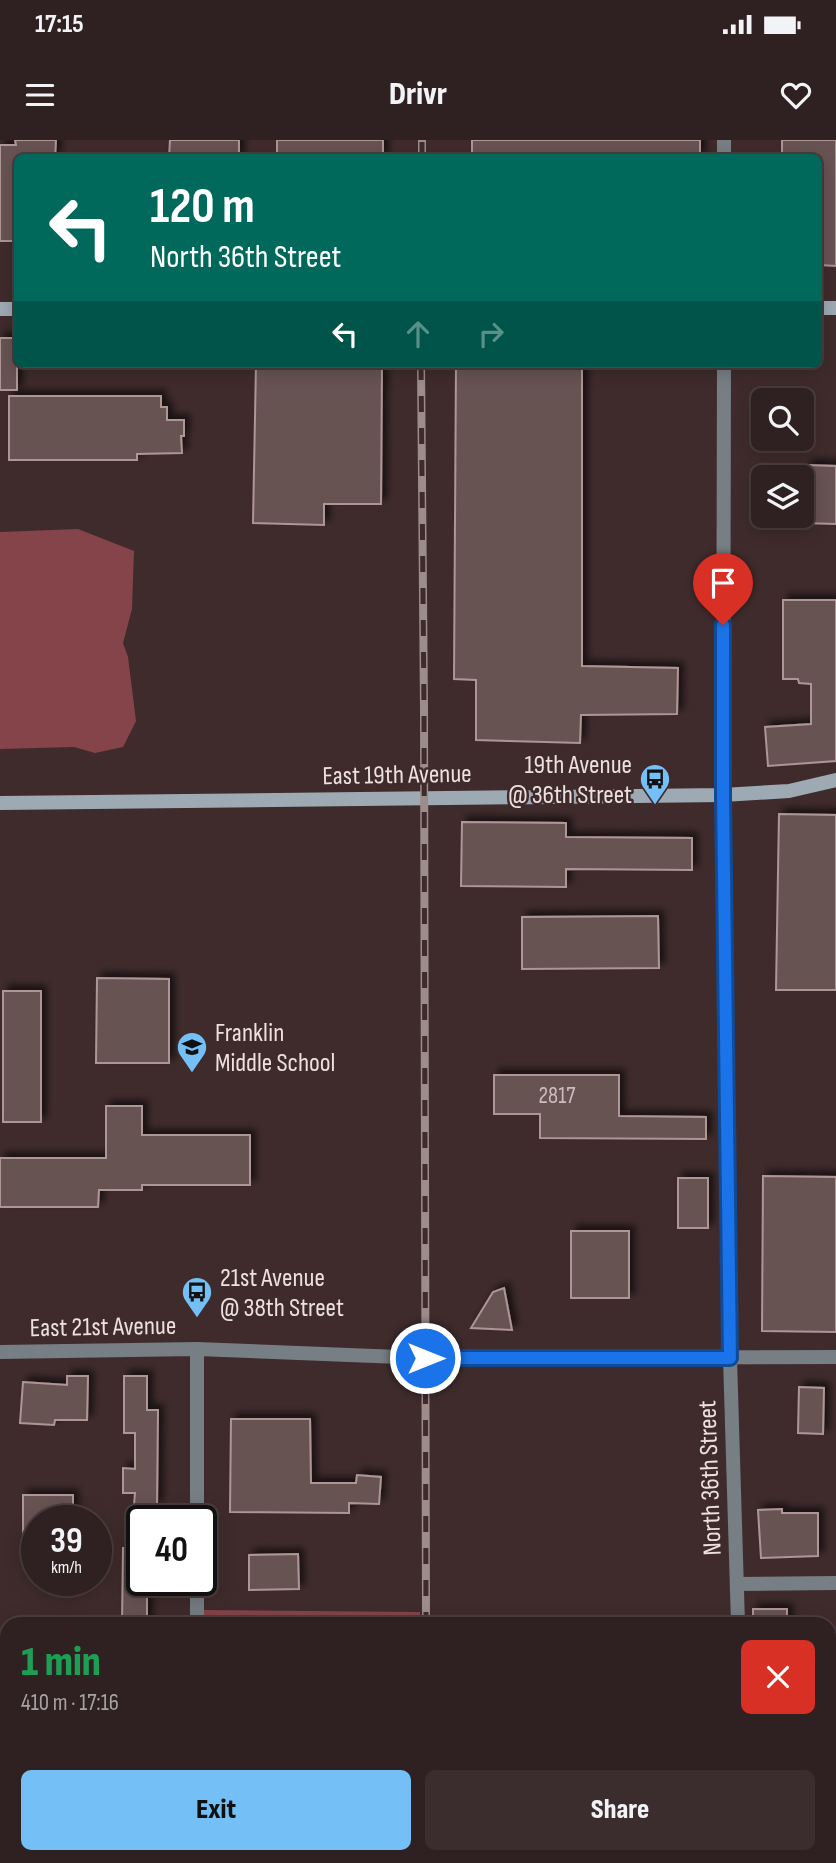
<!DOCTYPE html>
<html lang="en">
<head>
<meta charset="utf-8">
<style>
	:root { --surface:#2f2021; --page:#3b2d2e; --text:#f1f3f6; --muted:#a7a3a5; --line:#4a3e3f; --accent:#74c0f6 }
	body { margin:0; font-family:"Sofia Sans Condensed",sans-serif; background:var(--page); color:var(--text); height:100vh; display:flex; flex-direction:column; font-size:26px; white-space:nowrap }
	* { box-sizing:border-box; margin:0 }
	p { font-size:23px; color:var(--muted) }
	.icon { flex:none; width:38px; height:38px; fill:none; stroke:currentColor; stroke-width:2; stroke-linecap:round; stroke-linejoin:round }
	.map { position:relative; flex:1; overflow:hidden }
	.details { position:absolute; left:0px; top:1477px; width:836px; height:247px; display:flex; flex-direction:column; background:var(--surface); border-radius:21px 21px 0 0; box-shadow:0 4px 18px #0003,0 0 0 2px var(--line) }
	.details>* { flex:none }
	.hud { position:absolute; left:14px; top:14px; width:808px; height:214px; border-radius:10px; box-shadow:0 4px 18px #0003,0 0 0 2px var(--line); background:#00695c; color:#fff; overflow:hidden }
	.controls { position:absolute; left:751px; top:248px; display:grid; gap:14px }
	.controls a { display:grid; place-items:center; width:63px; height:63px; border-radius:10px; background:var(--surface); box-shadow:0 4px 18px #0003,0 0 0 2px var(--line); font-size:35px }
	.speed { position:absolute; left:21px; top:1365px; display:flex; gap:14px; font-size:35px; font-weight:700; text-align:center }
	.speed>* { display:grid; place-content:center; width:91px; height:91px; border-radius:50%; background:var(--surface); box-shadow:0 4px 18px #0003,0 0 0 2px var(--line); line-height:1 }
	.speed small { font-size:18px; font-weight:400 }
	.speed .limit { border:4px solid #111; border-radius:10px; background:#fff; color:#111 }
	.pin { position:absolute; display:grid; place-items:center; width:60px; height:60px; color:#fff; margin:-72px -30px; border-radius:50% 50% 50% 0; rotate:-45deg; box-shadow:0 0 7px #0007 }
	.pin .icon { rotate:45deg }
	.me { position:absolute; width:77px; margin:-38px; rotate:90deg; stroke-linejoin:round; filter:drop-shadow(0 0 5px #0008) }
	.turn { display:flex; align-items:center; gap:24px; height:147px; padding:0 21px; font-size:32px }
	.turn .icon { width:91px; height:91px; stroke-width:2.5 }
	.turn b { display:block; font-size:49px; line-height:60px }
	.lanes { display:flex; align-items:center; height:66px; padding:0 21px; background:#0003; justify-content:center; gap:35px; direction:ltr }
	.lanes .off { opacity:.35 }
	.round { display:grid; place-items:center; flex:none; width:74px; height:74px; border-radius:10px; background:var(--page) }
	.head { display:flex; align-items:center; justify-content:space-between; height:119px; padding:0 21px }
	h1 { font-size:42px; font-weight:800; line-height:52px; color:#1e9e55 }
	.action { display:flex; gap:14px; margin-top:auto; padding:14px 21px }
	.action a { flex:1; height:80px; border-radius:10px; background:var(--accent); color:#111; font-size:28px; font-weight:800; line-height:80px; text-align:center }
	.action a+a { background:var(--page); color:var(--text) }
	.status { display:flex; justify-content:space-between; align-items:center; height:49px; padding:0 35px; background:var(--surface); direction:ltr }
	.status svg { height:19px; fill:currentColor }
	header { display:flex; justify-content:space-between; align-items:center; height:91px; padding:0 21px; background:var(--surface); font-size:32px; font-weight:800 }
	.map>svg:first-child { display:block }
	.green { fill:#854449 }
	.building { fill:#685253; stroke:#ae9596; stroke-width:2; filter:url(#shadow) }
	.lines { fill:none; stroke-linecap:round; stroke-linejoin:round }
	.minor { stroke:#777e84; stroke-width:14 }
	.tertiary { stroke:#777e84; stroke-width:14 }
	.secondary { stroke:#9daab4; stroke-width:14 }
	.rail-casing { stroke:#9c8c8c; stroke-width:8 }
	.rail { stroke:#3f2b2c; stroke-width:5; stroke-dasharray:16; stroke-linecap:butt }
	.route-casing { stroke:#114b97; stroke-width:18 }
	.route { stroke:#1a73e8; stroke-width:12 }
	.labels { text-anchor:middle; stroke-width:5; stroke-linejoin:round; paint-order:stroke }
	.number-label { font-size:23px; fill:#ccbcbd }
	.poi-label { font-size:26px; fill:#ede0e0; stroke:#3f2b2c; text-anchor:start }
	.street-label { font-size:26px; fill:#ede0e0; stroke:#3f2b2c }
</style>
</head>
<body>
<div class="status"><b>17:15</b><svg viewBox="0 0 49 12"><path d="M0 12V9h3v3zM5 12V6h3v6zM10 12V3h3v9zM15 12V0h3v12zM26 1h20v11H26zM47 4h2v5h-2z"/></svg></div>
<header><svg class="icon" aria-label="menu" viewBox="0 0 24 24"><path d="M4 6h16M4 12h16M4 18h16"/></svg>Drivr<svg class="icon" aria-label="heart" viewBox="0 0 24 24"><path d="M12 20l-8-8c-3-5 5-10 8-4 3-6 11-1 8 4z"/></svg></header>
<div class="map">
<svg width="836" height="1723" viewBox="0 0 836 1723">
	<defs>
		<filter id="shadow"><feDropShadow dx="5" dy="-5" stdDeviation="3.5" flood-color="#0009"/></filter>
	</defs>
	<rect width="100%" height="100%" fill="#3f2b2c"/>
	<!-- green -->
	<path class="green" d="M 78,389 L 134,411 L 132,469 L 123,503 L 128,517 L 136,581 L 123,607 L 95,613 L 74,607 L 0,609 L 0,392 Z
		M 202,1470 L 420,1472 L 420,1484 L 203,1484 Z
		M 202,1717 L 419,1717 L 419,1723 L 202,1723 Z"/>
	<!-- building -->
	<path class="building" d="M 15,0 L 56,0 L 55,18 L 18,18 L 18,101 L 0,101 L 0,5 L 16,5 Z
		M 170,0 L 239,0 L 239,18 L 169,18 Z
		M 277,0 L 383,0 L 383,18 L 277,18 Z
		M 472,0 L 700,0 L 700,18 L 472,18 Z
		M 782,0 L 836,0 L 836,126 L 819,125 L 819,18 L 782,18 Z
		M 0,198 L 17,198 L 17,250 L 0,250 Z
		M 256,224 L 382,224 L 381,364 L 324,364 L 324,385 L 253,383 Z
		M 456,224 L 582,224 L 582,526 L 678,528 L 677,574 L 581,575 L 580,603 L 476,600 L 476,540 L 454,539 Z
		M 9,256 L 161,256 L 161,267 L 167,267 L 167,280 L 184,280 L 184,296 L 181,296 L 182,313 L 137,314 L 137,320 L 9,320 Z
		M 807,325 L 836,326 L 836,384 L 802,383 L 802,349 L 806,350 Z
		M 783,460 L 836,460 L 836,621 L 768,626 L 765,587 L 811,584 L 811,544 L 799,543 L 798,539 L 783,539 Z
		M 779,674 L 836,675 L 836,850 L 776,850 Z
		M 462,682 L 566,683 L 566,697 L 692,698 L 692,730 L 566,729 L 566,747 L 461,746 Z
		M 658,776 L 659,828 L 522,829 L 522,777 Z
		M 97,838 L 169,839 L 169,923 L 96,923 Z
		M 3,851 L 41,851 L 41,982 L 3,982 Z
		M 494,935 L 619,935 L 619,976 L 706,977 L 706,999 L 540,998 L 540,974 L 494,974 Z
		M 106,966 L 142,966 L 142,995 L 250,995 L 250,1045 L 142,1045 L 142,1050 L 99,1050 L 98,1067 L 0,1067 L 0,1018 L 106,1018 Z
		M 763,1036 L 836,1037 L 836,1192 L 762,1191 Z
		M 678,1038 L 708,1038 L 708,1088 L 678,1088 Z
		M 571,1091 L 629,1091 L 629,1158 L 571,1158 Z
		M 504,1148 L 512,1190 L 471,1188 L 493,1152 Z
		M 67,1236 L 88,1236 L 87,1280 L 55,1280 L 54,1285 L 20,1283 L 23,1242 L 67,1245 Z
		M 124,1236 L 147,1236 L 147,1270 L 158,1270 L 157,1365 L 134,1365 L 135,1353 L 123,1353 L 123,1328 L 135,1329 L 135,1293 L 124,1293 Z
		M 799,1247 L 824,1248 L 823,1294 L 798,1293 Z
		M 231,1279 L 310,1279 L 311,1343 L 356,1343 L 357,1335 L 381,1337 L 379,1364 L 349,1363 L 349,1373 L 230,1372 Z
		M 23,1355 L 73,1355 L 73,1377 L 54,1377 L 54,1381 L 37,1381 L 37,1394 L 23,1393 Z
		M 782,1369 L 782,1373 L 818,1373 L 818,1416 L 761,1418 L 758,1370 Z
		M 123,1408 L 142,1408 L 142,1440 L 147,1440 L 147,1484 L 122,1484 Z
		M 298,1414 L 299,1449 L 249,1450 L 249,1415 Z
		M 753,1469 L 787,1469 L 787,1484 L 753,1484 Z"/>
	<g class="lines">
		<!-- minor -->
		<path class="minor" d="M 724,18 L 724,0
			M 724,224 L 723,655 L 730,1218 L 738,1484
			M 197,1209 L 197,1381
			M 197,1440 L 197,1484
			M 737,1444 L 836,1443
			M 830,1625 L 836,1625
			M 198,1717 L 198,1723
			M 760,1723 L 760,1717"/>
		<!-- tertiary -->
		<path class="tertiary" d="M 0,1212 L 197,1209 L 425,1218 L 836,1217"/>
		<!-- secondary -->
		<path class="secondary" d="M 819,168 L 836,168
			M 0,169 L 18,169
			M 0,663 L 723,655 L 789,651 L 836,640"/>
		<!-- rail casing -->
		<g class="rail-casing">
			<path id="rail" d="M 422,18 L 422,0
				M 421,224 L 424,568 L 426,1484
				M 426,1717 L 426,1723"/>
		</g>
		<!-- rail -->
		<use href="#rail" class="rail"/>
	</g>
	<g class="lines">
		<!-- route casing -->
		<g class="route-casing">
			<path id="route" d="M 425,1218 L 730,1218 L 723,655 L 723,485"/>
		</g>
		<!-- route -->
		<use href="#route" class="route"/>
	</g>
	<!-- icons -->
	<defs>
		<g id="bus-pin" transform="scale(1.575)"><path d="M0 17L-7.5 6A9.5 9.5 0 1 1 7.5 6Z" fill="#74c0f6" stroke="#3f2b2c"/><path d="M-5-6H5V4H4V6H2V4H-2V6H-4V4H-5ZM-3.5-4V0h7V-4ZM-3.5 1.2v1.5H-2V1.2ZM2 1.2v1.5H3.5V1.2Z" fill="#111"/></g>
		<g id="school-pin" transform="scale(1.575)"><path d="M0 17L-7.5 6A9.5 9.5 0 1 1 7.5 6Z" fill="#74c0f6" stroke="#3f2b2c"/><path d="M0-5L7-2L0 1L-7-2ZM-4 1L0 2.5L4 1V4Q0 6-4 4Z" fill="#111"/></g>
	</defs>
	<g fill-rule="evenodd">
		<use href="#bus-pin" x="655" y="639"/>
		<use href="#school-pin" x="192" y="907"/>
		<use href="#bus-pin" x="197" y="1152"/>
	</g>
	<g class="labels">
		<!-- number labels -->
		<g class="number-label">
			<text x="557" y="963">2817</text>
		</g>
		<!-- poi labels -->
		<g class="poi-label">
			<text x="632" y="633" text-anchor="end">19th Avenue<tspan x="632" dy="30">@ 36th Street</tspan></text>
			<text x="215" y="901">Franklin<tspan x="215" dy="30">Middle School</tspan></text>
			<text x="220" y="1146">21st Avenue<tspan x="220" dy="30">@ 38th Street</tspan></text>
		</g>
		<!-- street labels -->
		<g class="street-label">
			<text transform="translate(397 634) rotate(-1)" y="9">East 19th Avenue</text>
			<text transform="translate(103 1186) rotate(-1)" y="9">East 21st Avenue</text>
			<text transform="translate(709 1338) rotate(-92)" y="9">North 36th Street</text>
		</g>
	</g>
</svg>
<div class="controls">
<a><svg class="icon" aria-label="search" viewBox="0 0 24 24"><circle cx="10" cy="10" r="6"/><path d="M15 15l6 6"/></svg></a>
<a><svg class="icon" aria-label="layers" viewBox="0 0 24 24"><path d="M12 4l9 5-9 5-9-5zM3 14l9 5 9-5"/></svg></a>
</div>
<div class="speed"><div>39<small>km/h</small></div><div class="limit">40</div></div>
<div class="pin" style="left:723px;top:485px;background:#d93025"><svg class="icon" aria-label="arrive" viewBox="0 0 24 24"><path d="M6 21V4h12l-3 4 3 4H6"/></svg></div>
<svg class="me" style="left:425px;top:1218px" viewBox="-20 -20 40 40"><circle r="17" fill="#1a73e8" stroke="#fff" stroke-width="3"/><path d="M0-11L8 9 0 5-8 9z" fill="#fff"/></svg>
<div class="hud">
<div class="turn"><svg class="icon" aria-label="left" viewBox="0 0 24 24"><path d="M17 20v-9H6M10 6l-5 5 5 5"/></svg><div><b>120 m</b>North 36th Street</div></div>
<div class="lanes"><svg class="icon" aria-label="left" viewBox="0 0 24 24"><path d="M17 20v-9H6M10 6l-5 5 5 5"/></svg><svg class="icon off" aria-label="ahead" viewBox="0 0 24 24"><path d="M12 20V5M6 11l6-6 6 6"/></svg><svg class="icon off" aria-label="right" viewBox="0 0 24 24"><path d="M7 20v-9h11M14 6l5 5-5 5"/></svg></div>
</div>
<section class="details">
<div class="head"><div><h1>1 min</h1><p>410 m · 17:16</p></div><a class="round" style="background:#d93025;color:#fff"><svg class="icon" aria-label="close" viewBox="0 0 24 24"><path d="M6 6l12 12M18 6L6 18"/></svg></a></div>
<div class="action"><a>Exit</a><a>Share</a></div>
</section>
</div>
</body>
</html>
